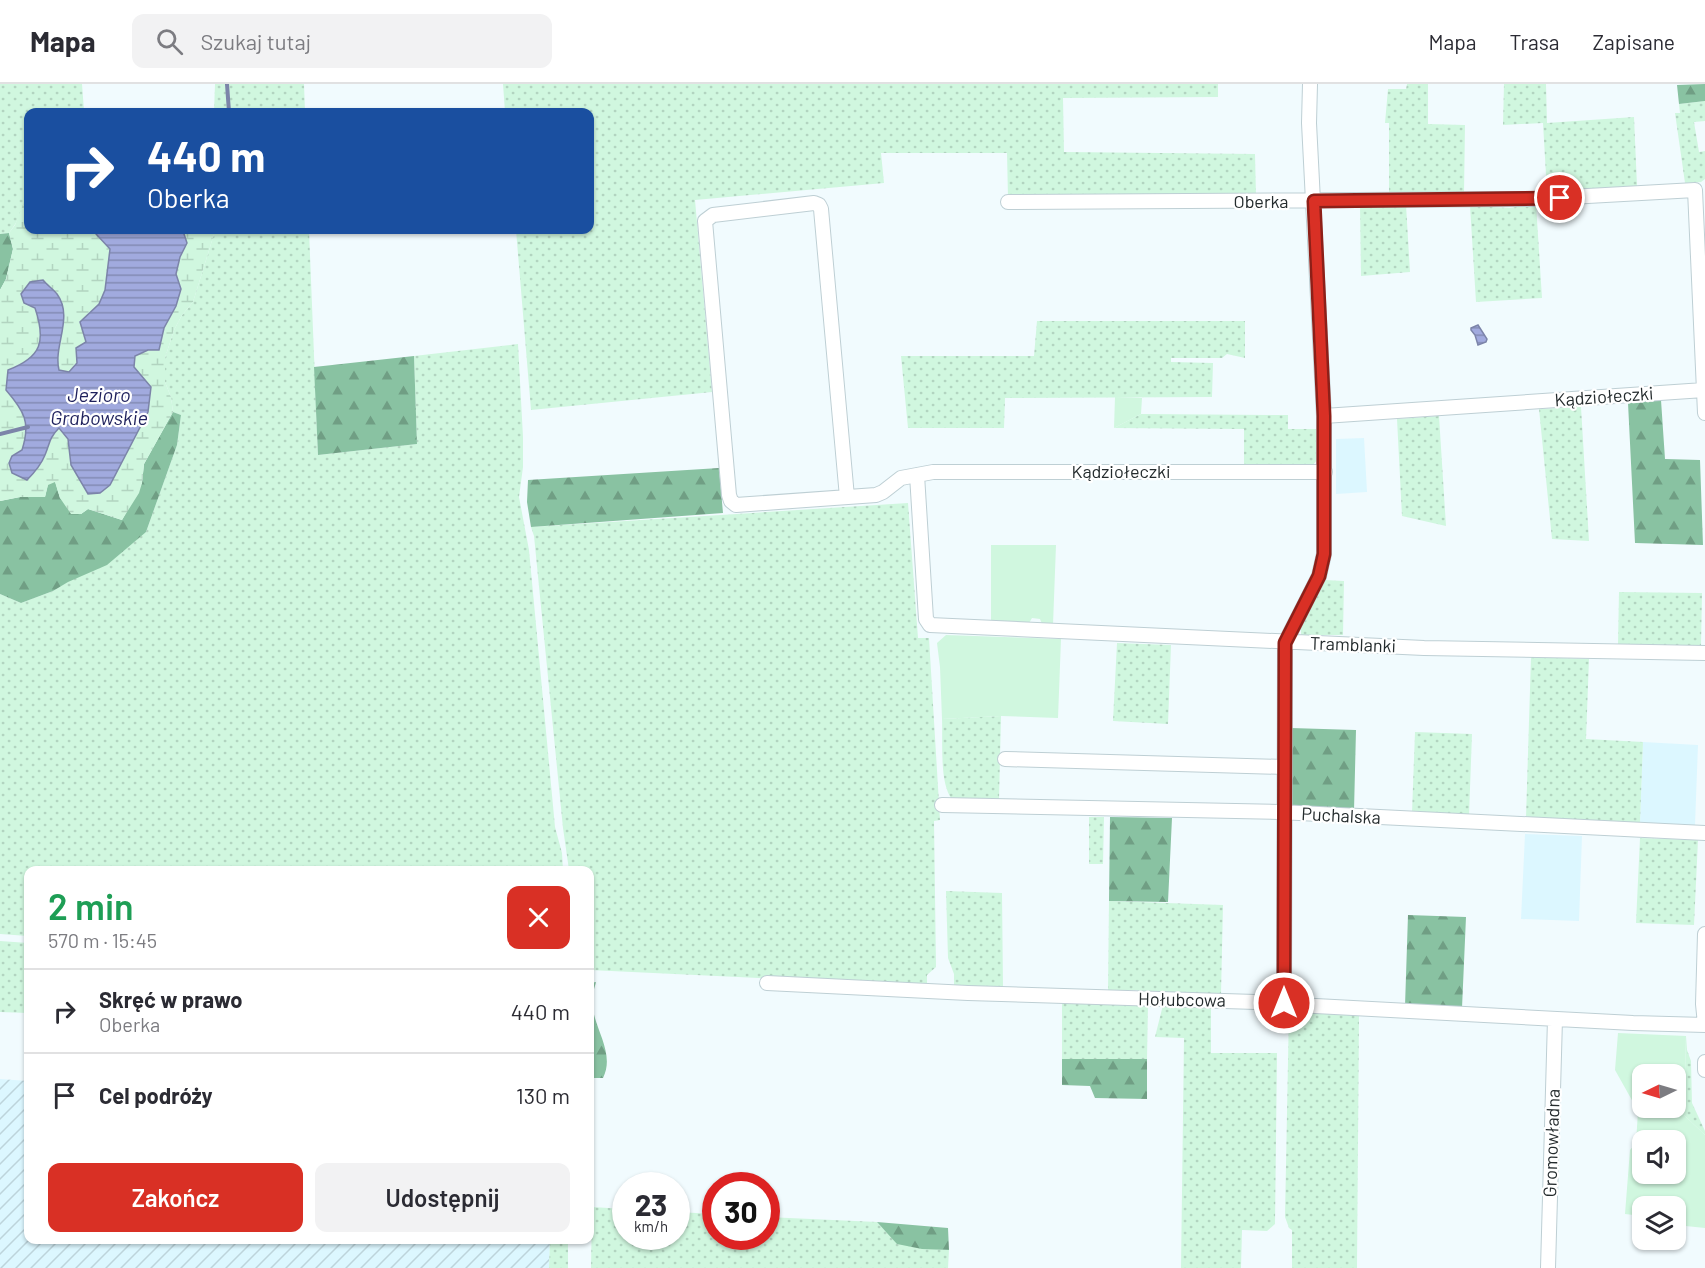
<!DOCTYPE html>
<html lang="pl">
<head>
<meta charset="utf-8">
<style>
	:root { --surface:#fff; --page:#f2f2f3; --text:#2b2b33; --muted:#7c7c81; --line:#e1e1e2; --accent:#d93025 }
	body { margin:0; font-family:Barlow,sans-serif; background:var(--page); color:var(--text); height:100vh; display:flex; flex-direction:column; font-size:22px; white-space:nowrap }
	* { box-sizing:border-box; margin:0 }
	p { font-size:20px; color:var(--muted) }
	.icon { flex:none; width:33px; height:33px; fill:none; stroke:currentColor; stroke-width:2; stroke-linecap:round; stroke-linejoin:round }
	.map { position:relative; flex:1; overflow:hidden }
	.drawer { position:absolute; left:24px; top:782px; width:570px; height:378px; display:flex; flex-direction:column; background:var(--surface); border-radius:12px; box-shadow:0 2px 4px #0004 }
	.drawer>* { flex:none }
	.guide { position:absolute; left:24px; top:24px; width:570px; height:126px; border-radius:12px; box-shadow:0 2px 4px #0004; background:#1a4fa0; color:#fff; overflow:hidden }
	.needle { width:39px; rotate:265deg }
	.controls { position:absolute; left:1632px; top:980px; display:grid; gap:12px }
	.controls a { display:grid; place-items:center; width:54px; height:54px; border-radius:12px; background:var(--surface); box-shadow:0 2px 4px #0004; font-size:30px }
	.speed { position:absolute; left:612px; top:1088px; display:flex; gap:12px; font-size:30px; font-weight:700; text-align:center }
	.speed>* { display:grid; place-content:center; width:78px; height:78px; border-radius:50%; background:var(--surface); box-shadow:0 2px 4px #0004; line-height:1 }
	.speed small { font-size:15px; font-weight:400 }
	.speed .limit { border:9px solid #d22; background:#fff; color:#111 }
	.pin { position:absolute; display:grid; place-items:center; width:51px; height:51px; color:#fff; margin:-26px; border:3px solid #fff; border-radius:50%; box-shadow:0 2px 6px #0007 }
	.me { position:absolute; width:66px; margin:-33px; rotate:0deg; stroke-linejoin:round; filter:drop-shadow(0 0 4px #0008) }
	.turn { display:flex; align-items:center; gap:21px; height:126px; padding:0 24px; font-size:27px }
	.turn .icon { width:78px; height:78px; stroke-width:2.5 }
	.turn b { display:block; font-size:42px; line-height:51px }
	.round { display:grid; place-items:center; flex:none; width:63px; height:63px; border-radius:12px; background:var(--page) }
	.headline { display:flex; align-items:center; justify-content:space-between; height:102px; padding:0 24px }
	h1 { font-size:36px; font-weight:600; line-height:45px; color:#1e9e55 }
	.primary-button { display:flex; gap:12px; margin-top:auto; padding:12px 24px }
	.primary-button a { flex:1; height:69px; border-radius:12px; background:var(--accent); color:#fff; font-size:24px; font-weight:600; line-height:69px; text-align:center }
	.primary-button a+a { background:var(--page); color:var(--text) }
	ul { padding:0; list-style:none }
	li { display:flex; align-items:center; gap:18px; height:84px; padding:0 24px; border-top:2px solid var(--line) }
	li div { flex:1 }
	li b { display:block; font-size:22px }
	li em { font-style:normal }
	header { display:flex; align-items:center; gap:36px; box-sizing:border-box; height:84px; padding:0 30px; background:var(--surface); border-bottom:2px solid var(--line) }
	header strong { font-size:28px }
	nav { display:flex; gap:33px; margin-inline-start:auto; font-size:21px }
	.search { width:420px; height:54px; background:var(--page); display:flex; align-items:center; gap:15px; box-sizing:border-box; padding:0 21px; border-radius:12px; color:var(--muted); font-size:22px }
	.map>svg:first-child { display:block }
	.built { fill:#dcf7ff }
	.industrial { fill:url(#industrial-furrows) }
	.grass { fill:url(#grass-dots) }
	.forest { fill:url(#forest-firs) }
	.wetland { fill:url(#wetland-marsh) }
	.garden { fill:#d0f7df; fill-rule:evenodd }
	.water { fill:url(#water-rules); stroke:#7c84a9; stroke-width:1.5 }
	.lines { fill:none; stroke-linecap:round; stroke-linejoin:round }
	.stream { stroke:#7c84a9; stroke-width:4 }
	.minor-casing { stroke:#becfd4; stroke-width:16 }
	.minor { stroke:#fff; stroke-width:14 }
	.route-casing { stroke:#8d1f18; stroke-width:15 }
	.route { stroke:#d93025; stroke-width:10 }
	.labels { text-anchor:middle; stroke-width:4.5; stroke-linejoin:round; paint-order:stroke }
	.street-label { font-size:18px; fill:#242b2d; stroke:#fff }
	.water-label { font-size:20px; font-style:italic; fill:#1e205c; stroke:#fff }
</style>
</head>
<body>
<header>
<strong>Mapa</strong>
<div class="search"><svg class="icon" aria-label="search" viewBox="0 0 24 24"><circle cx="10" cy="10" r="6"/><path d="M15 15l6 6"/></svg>Szukaj tutaj</div>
<nav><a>Mapa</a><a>Trasa</a><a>Zapisane</a></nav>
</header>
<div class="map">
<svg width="1705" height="1184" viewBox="0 0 1705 1184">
	<defs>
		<pattern id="industrial-furrows" width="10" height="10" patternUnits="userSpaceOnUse" patternTransform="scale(1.5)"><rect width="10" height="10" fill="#dcf7ff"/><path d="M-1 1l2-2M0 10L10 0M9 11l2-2" fill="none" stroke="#bdd4db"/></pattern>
		<pattern id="grass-dots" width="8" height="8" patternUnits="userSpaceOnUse" patternTransform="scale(1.5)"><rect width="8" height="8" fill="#d0f7df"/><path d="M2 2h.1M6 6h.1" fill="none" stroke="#b2d4c0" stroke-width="1.8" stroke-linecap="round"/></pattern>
		<pattern id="forest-firs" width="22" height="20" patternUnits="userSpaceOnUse" patternTransform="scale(1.5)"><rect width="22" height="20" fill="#89c2a2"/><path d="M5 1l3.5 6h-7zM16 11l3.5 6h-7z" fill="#709e84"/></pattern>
		<pattern id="wetland-marsh" width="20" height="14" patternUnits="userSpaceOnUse" patternTransform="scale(1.5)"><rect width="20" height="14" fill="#d0f7df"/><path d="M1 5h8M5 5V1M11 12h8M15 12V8" fill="none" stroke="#b2d4c0"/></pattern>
		<pattern id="water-rules" width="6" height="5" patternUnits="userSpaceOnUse" patternTransform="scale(1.5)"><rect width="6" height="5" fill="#a1aade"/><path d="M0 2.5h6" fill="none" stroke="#838bb4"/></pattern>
	</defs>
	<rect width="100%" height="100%" fill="#f1fbfe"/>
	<!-- built -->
	<path class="built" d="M 1364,354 L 1367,408 L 1336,410 L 1336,355 Z
		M 1643,658 L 1698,661 L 1695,741 L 1640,739 Z
		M 1525,750 L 1582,752 L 1579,837 L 1521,835 Z"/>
	<!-- industrial -->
	<path class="industrial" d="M 0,995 L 28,997 L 28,1155 L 550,1155 L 549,1184 L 0,1184 Z"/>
	<!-- grass -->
	<path class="grass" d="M 0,0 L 82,0 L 84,27 L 64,24 L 62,28 L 28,28 C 28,70 36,115 9,149 L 0,150 Z
		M 215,0 L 304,0 L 305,28 L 214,28 Z
		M 503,0 L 1218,0 L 1218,13 L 1063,14 L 1064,68 L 1255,70 L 1256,112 L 1008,114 L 1007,69 L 881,69 L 884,99 L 695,116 L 712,308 L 531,326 L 516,146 L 590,146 L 590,28 L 505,28 Z
		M 1407,0 L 1428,0 L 1428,40 L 1465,41 L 1464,109 L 1389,110 L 1389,39 L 1385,39 L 1388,5 L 1406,5 Z
		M 1504,0 L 1546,0 L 1547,39 L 1634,33 L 1637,102 L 1547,108 L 1543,39 L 1503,41 Z
		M 1705,17 L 1705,37 L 1694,38 L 1699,68 L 1705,67 L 1705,95 L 1701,98 L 1685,99 L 1675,29 L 1680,29 L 1679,20 Z
		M 1536,120 L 1542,214 L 1476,218 L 1470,122 L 1510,124 Z
		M 1360,121 L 1406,121 L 1410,188 L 1361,192 Z
		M 218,146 L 309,146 L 318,371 L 417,360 L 414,272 L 518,260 L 523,353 L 523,383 L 519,413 L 529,466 L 555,743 L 562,769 L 563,786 L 28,786 L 28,852 L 0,850 L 0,510 L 21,519 L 53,507 L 146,448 L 177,361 L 181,331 L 173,328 L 171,313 L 165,298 L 165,274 L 174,246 L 182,231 L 193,218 L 215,147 Z
		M 1037,237 L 1245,237 L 1245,274 L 1227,270 L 1222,274 L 1171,274 L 1171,278 L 1213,279 L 1212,313 L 1005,314 L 1004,344 L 908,344 L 901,272 L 1034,272 Z
		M 1581,323 L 1589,457 L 1552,455 L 1539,325 Z
		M 1141,330 L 1288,331 L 1288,345 L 1316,345 L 1317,376 L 1313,381 L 1244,381 L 1244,345 L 1114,344 Z
		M 1439,332 L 1446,442 L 1402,432 L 1397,335 Z
		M 908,419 L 918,554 L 929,554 L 940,736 L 934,737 L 936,883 L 927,891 L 927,902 L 590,886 L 590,786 L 569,786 L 563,744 L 534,452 L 531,443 Z
		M 1325,496 L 1344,497 L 1343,551 L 1301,551 L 1301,543 Z
		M 1619,508 L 1702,509 L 1701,562 L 1618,560 Z
		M 1117,559 L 1171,561 L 1168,640 L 1113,637 Z
		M 1531,573 L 1589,575 L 1586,655 L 1643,658 L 1640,739 L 1526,734 Z
		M 1001,632 L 999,716 L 952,715 C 939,700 943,655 942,635 Z
		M 1415,648 L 1472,650 L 1469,732 L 1412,729 Z
		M 1089,733 L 1104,733 L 1103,780 L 1089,780 Z
		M 1640,754 L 1698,756 L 1694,841 L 1636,839 Z
		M 946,807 L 1002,809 L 1003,904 L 954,903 L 954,890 L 948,874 Z
		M 1109,817 L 1223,821 L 1221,910 L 1142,910 L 1137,906 L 1129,906 L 1128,908 L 1108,908 Z
		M 0,857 L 28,859 L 28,929 L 0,928 Z
		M 1062,918 L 1148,921 L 1147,975 L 1062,975 Z
		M 1163,921 L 1211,922 L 1211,969 L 1277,969 L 1275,1140 L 1267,1147 L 1242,1146 L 1241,1184 L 1181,1184 L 1184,954 L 1155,953 Z
		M 1289,926 L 1359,931 L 1357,1184 L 1292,1184 L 1292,1146 L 1289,1144 L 1285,1133 Z
		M 1686,952 L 1687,966 L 1691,977 L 1692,1019 L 1705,1047 L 1705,1051 L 1684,1031 Z
		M 592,1123 L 625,1125 L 626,1152 L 676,1152 L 677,1128 L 715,1130 L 716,1152 L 766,1152 L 767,1133 L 877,1138 C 896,1161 920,1164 949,1166 L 948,1184 L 591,1184 Z
		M 550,1155 L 568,1155 L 568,1184 L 549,1184 Z"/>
	<!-- forest -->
	<path class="forest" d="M 1705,0 L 1705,17 L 1679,20 L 1677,1 Z
		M 9,149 L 13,165 L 6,195 L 0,206 L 0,150 Z
		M 414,272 L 417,360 L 318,371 L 314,283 Z
		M 1661,316 L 1665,375 L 1700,376 L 1703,461 L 1635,459 L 1628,319 Z
		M 173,328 L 181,331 L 177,361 L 146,448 L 107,481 L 68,498 L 53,507 L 21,519 L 0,510 L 0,417 L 20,413 L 45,413 L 48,400 L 55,397 L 60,414 L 81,430 L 88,425 L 122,436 L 142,399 L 144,380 Z
		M 719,384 L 723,429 L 531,443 L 527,418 L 528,396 Z
		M 1291,644 L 1356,646 L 1354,727 L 1291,724 Z
		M 1110,733 L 1172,734 L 1168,818 L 1109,817 Z
		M 1408,831 L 1466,833 L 1462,924 L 1405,922 Z
		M 596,898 C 595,903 592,910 592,916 C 592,943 616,968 603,994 L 594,994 L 590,1005 L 590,899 Z
		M 1062,975 L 1147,975 L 1147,1015 L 1095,1014 L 1090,1002 L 1062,1001 Z
		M 877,1138 L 948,1144 L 949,1166 L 922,1165 L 897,1160 Z"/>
	<!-- wetland -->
	<path class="wetland" d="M 28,108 L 28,146 L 96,146 L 96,150 L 110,165 L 105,206 L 99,220 L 80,238 L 86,258 L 77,279 L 69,288 L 59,286 L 57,277 L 64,230 L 24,219 L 35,223 C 47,257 42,273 8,286 L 6,306 C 25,327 31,338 22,366 L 12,372 L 27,396 C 34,389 41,381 45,371 C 50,358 49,354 59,344 L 68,355 L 71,381 L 129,363 L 148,328 L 151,303 L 134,283 L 135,272 L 148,266 L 159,266 L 164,244 L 176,222 L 181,205 L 176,190 L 180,173 L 187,159 L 184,150 L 186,146 L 218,146 L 215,147 L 193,218 L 182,231 L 174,246 L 165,274 L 165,298 L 171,313 L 173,328 L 144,380 L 142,399 L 139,409 L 122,436 L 88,425 L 81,430 L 71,430 L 60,414 L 55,398 L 48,401 L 45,413 L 20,413 L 0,417 L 0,206 L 6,195 L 13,165 L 9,149 L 15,141 Z"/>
	<!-- garden -->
	<path class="garden" d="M 1115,313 L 1142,314 L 1141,330 L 1114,344 Z
		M 991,461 L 1056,461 L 1053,541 L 1042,540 L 1040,535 L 1032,534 L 1029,539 L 991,538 Z
		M 946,551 L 1061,555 L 1058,634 L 1001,632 L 942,635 L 940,583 L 937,559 Z
		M 1618,949 L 1686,952 L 1684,1031 L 1705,1051 L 1705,1144 L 1676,1141 L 1676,1122 L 1642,1122 L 1642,1132 L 1625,1130 L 1630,1066 L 1636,1059 L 1638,1027 L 1615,986 ZM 1642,990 L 1676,990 L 1676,1023 L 1642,1023 ZM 1642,1056 L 1676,1056 L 1676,1089 L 1642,1089 Z"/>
	<!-- water -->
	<path class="water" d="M 96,146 L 186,146 L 184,150 L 187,159 L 180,173 L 176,190 L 181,205 L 176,222 L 164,244 L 159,266 L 148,266 L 135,272 L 134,283 L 151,303 L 148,328 L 110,401 L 100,409 L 88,410 L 71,381 L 68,355 L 59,344 C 49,354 50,359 45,371 C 41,381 34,389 27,396 L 12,389 L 9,379 L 12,372 L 22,366 C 31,338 24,327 6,306 L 8,286 C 42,273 46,257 35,224 L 24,219 L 21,210 L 30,198 L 43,196 C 47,201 53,205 57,210 C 74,233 53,262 59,286 L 69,288 L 77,279 L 76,264 L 86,258 L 80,238 L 99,220 L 105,206 L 110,165 L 96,150 Z
		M 1478,241 L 1487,255 L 1486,258 L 1478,261 L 1475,251 L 1471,246 L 1471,244 Z"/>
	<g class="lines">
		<!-- stream -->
		<path class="stream" d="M 227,0 L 229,28
			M 0,350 L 28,343"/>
		<!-- minor casing -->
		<g class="minor-casing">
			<path id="minor" d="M 1008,118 L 1534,115 L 1695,106 L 1705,329
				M 1324,332 L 1704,306
				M 917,391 L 926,535 L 930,541 L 1424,564 L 1705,569
				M 847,413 L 821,125 L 819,121 L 814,119 L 713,131 L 705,137 L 729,411 L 731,417 L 736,421 L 876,411 L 883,408 L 901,394 L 933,388 L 1325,388
				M 1005,675 L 1284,683
				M 942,721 L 1279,728 L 1705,749
				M 1705,850 L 1703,920 L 1705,940
				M 767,899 L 968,909 L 1284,919 L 1297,921 L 1633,939 L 1705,941
				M 1284,919 L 1285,559 L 1319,492 L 1324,470 L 1324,332 L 1309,39 L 1310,0
				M 1705,978 L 1705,986
				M 1548,1184 L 1555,935"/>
		</g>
		<!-- minor -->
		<use href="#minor" class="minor"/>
	</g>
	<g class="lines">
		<!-- route casing -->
		<g class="route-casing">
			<path id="route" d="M 1284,919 L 1285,559 L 1319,492 L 1324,470 L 1324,332 L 1314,117 L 1560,114"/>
		</g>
		<!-- route -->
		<use href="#route" class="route"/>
	</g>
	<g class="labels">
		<!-- street labels -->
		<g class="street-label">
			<text x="1261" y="124">Oberka</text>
			<text transform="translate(1604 313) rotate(-4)" y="6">Kądziołeczki</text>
			<text x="1121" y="394">Kądziołeczki</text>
			<text transform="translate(1353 561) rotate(2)" y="6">Tramblanki</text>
			<text transform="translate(1341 732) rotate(3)" y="6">Puchalska</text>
			<text transform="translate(1182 916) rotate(1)" y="6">Hołubcowa</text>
			<text transform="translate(1552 1059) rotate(-88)" y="6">Gromowładna</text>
		</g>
		<!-- water labels -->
		<g class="water-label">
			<text x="99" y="318">Jezioro<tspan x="99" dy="23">Grabowskie</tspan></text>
		</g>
	</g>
</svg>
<div class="controls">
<a><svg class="needle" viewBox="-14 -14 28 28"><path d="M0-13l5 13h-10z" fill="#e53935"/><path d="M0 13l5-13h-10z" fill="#7c7c81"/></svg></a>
<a><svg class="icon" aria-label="sound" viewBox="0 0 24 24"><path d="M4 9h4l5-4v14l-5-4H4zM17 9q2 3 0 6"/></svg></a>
<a><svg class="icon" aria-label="layers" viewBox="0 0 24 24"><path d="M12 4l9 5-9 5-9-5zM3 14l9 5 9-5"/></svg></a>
</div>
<div class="speed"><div>23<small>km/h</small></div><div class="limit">30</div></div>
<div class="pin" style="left:1560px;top:114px;background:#d93025"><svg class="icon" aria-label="arrive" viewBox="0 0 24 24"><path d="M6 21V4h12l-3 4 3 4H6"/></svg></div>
<svg class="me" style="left:1284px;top:919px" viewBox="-20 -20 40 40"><circle r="17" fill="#d93025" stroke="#fff" stroke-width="3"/><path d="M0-11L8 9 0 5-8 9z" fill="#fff"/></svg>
<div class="guide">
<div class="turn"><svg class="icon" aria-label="right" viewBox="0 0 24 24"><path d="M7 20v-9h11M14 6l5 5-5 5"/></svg><div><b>440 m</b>Oberka</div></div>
</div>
<section class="drawer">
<div class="headline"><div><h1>2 min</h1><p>570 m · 15:45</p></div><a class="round" style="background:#d93025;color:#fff"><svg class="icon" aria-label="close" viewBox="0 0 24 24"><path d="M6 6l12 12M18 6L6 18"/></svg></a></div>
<ul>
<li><svg class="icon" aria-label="right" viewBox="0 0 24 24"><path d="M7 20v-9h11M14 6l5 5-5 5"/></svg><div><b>Skręć w prawo</b><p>Oberka</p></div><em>440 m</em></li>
<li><svg class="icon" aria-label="arrive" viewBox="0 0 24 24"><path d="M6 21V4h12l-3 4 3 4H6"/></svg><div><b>Cel podróży</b></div><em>130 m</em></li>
</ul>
<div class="primary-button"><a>Zakończ</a><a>Udostępnij</a></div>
</section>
</div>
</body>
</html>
